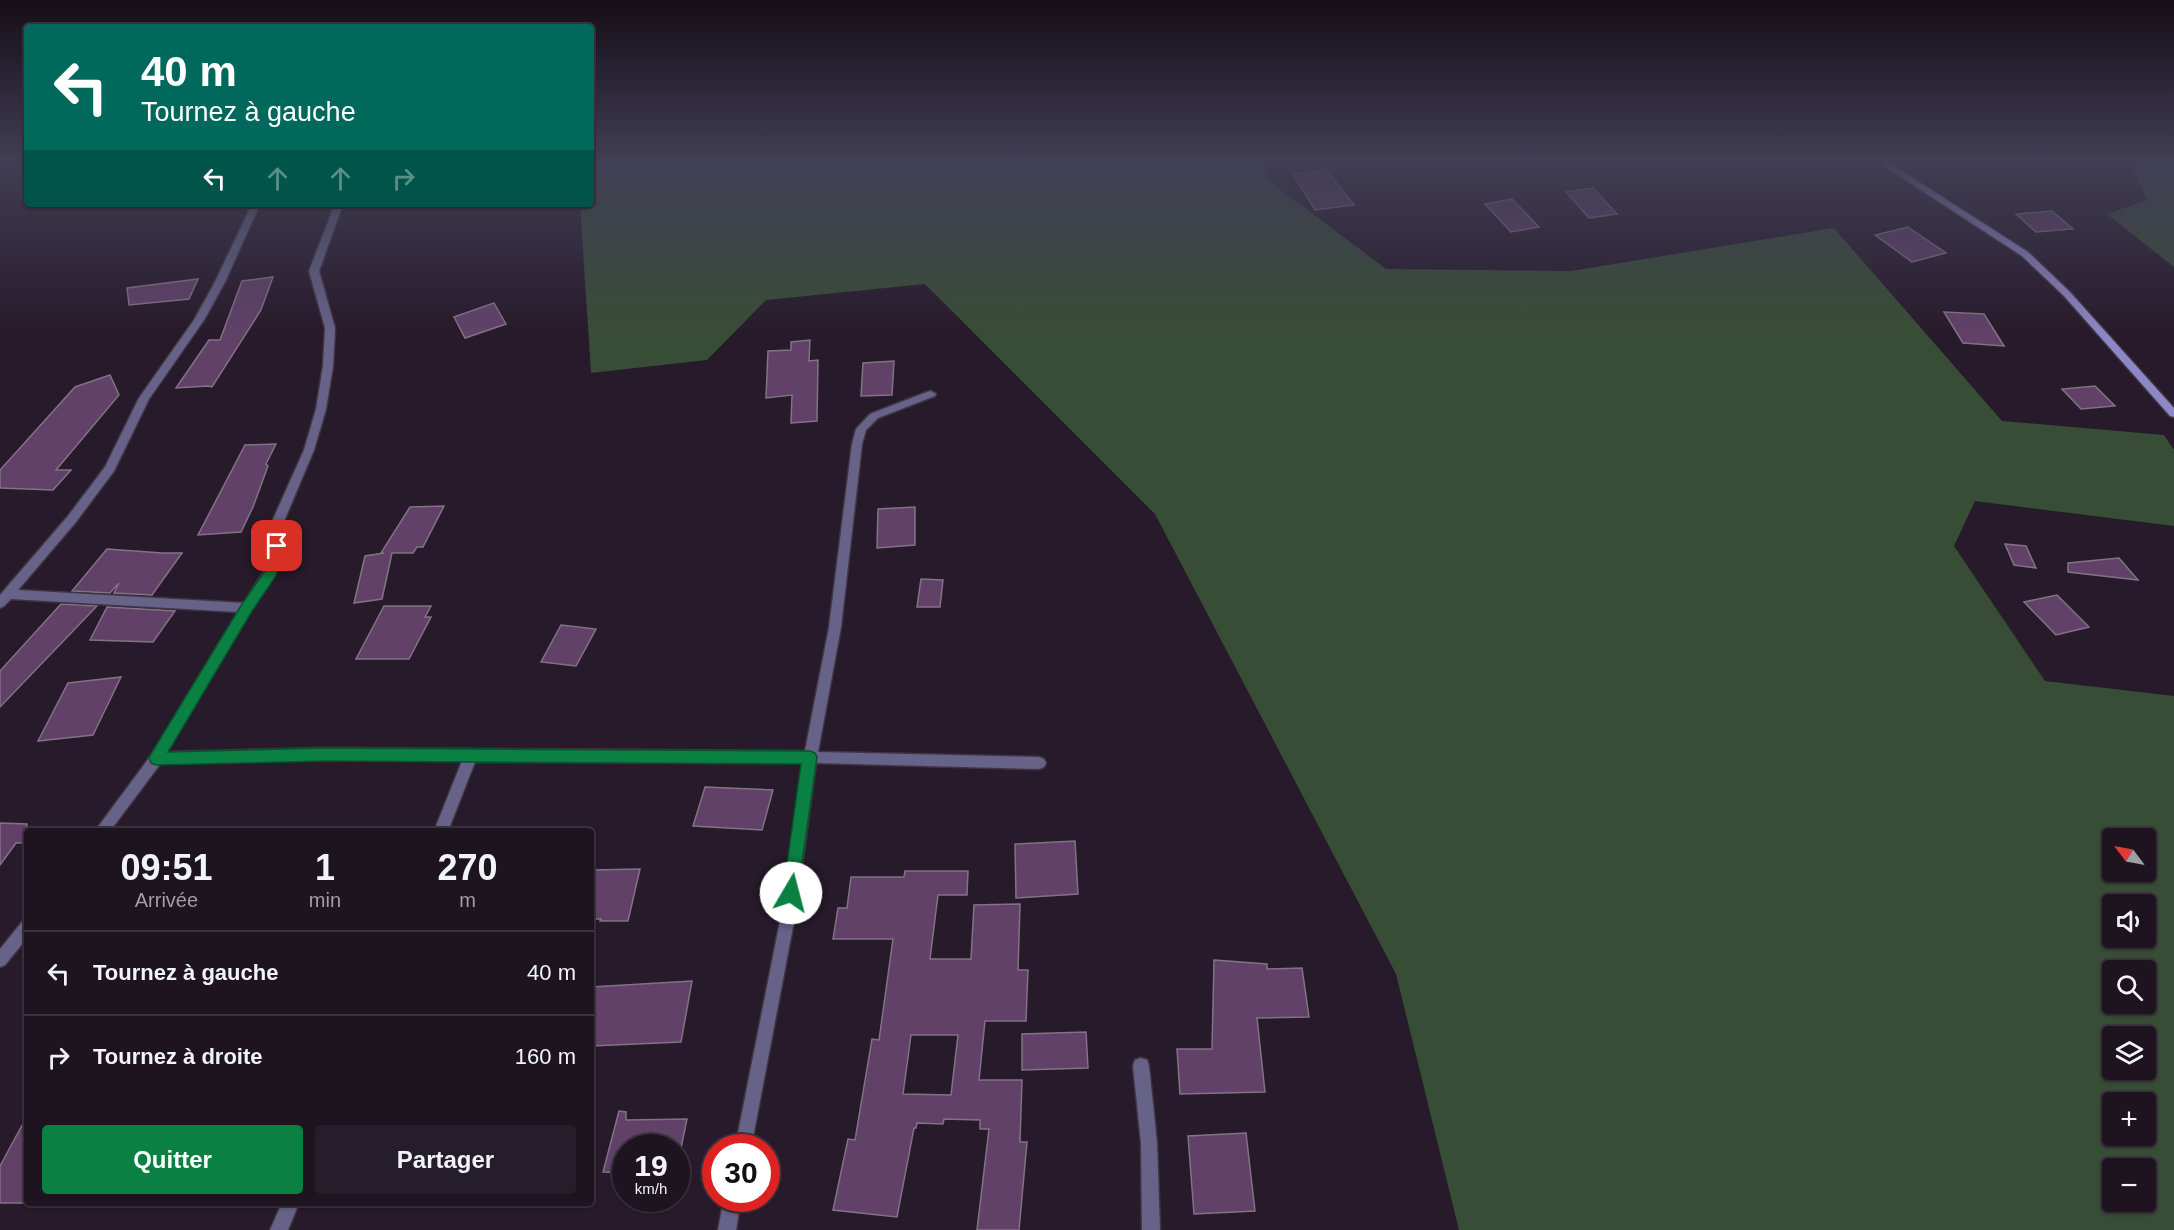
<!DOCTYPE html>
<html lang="fr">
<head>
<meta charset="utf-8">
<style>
	:root { --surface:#1d1420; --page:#251d29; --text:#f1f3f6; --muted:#a09ea5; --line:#3b333e; --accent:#0b8043 }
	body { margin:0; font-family:Arial,sans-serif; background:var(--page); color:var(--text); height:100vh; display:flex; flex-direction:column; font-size:22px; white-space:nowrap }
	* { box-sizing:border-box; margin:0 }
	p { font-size:20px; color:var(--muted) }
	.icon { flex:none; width:33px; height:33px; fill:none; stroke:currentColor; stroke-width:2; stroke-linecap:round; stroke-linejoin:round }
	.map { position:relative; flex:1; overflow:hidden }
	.drawer { position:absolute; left:24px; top:828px; width:570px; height:378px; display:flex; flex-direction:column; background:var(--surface); border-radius:6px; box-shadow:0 2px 4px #0004,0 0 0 2px var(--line) }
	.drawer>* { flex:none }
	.hud { position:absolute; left:24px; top:24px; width:570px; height:183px; border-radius:6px; box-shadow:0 2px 4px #0004,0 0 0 2px var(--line); background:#00695c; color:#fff; overflow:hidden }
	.needle { width:39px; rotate:302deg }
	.controls { position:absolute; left:2102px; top:828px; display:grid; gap:12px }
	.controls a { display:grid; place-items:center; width:54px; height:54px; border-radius:6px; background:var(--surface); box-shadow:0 2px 4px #0004,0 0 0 2px var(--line); font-size:30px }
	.speed { position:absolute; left:612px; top:1134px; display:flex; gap:12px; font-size:30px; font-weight:700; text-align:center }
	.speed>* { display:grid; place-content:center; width:78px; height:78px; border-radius:50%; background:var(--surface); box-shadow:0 2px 4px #0004,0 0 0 2px var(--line); line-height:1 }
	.speed small { font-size:15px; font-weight:400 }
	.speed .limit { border:9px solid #d22; background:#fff; color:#111 }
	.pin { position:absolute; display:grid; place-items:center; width:51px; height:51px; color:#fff; margin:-26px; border-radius:12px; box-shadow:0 3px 9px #0006 }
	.me { position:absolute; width:66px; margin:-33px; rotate:8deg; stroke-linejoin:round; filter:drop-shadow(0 0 4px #0008) }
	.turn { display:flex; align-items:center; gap:21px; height:126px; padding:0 18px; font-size:27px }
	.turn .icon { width:78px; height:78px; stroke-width:2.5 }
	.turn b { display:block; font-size:42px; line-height:51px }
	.lanes { display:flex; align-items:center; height:57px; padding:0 18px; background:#0003; justify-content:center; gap:30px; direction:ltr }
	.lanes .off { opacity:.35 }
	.eta { display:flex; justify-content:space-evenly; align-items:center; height:102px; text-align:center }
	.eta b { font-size:36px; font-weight:800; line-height:42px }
	.cta { display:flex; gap:12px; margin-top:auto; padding:12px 18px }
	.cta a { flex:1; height:69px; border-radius:6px; background:var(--accent); color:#fff; font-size:24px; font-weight:800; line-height:69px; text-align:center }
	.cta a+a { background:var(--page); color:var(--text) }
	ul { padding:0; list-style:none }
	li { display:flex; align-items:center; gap:18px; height:84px; padding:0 18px; border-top:2px solid var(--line) }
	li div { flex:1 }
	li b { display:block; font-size:22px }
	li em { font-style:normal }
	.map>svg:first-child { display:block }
	.green { fill:#384d35; fill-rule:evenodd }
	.building { fill:#614168; stroke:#837286; stroke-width:1.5; fill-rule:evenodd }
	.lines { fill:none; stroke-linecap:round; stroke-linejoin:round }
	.minor-casing { stroke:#413544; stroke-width:3 }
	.secondary-casing { stroke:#413544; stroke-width:3 }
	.minor { fill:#666288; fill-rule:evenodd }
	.secondary { fill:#8e87c5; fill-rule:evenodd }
	.route { fill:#0b8043; stroke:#07532c; stroke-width:1.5 }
</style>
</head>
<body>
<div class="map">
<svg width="2174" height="1230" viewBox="0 0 2174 1230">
	<rect width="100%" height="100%" fill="#271a2a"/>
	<!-- green -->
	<path class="green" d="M 591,162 L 1269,162 L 1265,178 L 1386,269 L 1571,271 L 1834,228 L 2002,421 L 2164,435 L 2174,450 L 2174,526 L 1975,501 L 1954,546 L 2045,681 L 2174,696 L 2174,1230 L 1459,1230 L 1396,974 L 1155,514 L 925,284 L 766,300 L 707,360 L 591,373 L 580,204 L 591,204 ZM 2112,838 L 2145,838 L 2145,872 L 2112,872 ZM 2112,904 L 2145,904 L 2145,938 L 2112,938 ZM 2112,970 L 2145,970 L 2145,1004 L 2112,1004 ZM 2112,1036 L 2145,1036 L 2145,1070 L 2112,1070 ZM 2112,1102 L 2145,1102 L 2145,1136 L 2112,1136 ZM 2112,1168 L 2145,1168 L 2145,1202 L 2112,1202 Z
		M 2129,162 L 2174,162 L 2174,267 L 2107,214 L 2147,200 Z"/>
	<!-- building -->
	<path class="building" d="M 1326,170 L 1354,205 L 1315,210 L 1293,174 Z
		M 1593,188 L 1617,214 L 1589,218 L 1566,192 Z
		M 1512,199 L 1539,227 L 1511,232 L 1485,204 Z
		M 2052,211 L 2073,229 L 2036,232 L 2016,214 Z
		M 1908,227 L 1946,253 L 1912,262 L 1875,235 Z
		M 273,277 L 261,310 L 212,387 L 208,386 L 176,388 L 209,340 L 220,340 L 242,281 Z
		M 198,279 L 189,299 L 129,305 L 127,288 Z
		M 494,303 L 506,324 L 465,338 L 454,317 Z
		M 1944,312 L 1984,314 L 2004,346 L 1963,343 Z
		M 810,340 L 809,361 L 818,360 L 817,421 L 791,423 L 792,395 L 766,398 L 768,351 L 791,350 L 791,342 Z
		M 894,361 L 892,395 L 861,396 L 863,363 Z
		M 110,375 L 119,395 L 56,470 L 71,470 L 53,490 L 0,488 L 0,470 L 75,387 Z
		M 2095,386 L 2115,406 L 2081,409 L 2062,389 Z
		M 276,444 L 266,464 L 268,466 L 253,507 L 241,532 L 198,535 L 245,445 Z
		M 444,506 L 423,547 L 417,547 L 413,553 L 392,553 L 382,599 L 354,603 L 365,556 L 384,553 L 381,553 L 410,507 Z
		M 915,507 L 915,545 L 877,548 L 878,509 Z
		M 2005,544 L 2026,546 L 2036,568 L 2014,565 Z
		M 107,549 L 162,553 L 182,553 L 152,595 L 114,593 L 119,583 L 110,593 L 72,591 Z
		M 2119,558 L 2138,580 L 2068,572 L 2068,563 Z
		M 921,579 L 943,580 L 940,607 L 917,607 Z
		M 2057,595 L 2089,627 L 2056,635 L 2024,602 Z
		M 61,604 L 97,606 L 0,707 L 0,671 Z
		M 384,606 L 431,606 L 425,617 L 431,617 L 409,659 L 356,659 Z
		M 107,607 L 175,611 L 153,642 L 90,640 Z
		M 561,625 L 596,629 L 576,666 L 541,662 Z
		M 121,677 L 93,735 L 38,741 L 68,683 Z
		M 705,787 L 773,790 L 762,830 L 693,826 Z
		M 0,823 L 27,824 L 27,843 L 16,843 L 0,865 Z
		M 1075,841 L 1078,894 L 1016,898 L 1015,844 Z
		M 640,869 L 628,921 L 600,921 L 601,919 L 591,919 L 591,870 Z
		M 905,871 L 968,871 L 967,895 L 938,895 L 930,959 L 971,959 L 974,905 L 1020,904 L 1018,970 L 1028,970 L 1026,1021 L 985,1021 L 979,1080 L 1022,1080 L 1020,1142 L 1027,1142 L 1019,1230 L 977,1230 L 989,1129 L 980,1129 L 980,1120 L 944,1119 L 943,1124 L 917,1123 L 916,1128 L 914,1128 L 897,1217 L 833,1210 L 848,1139 L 855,1140 L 872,1039 L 879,1040 L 893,939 L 833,939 L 838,908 L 847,908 L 851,877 L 904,877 ZM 911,1035 L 958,1035 L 951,1095 L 903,1094 Z
		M 1214,960 L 1267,964 L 1267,969 L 1302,968 L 1309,1017 L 1257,1018 L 1265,1092 L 1180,1094 L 1177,1049 L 1212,1049 Z
		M 692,981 L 681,1042 L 591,1046 L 591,987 Z
		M 1086,1032 L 1088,1068 L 1022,1070 L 1022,1034 Z
		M 619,1111 L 626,1112 L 626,1120 L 687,1119 L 681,1148 L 626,1148 L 626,1173 L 603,1172 Z
		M 27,1116 L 27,1203 L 0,1203 L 0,1166 Z
		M 1246,1133 L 1255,1211 L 1194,1214 L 1188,1136 Z"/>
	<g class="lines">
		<!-- minor casing -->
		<g class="minor-casing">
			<path id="minor" d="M 252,204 L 260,204 L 225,282 L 204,320 L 149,399 L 114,471 L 76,522 L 18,590 L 244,603 L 272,558 L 270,526 L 304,450 L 316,409 L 323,366 L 325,328 L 309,271 L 335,204 L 343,204 L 319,271 L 335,328 L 333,366 L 326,409 L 314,450 L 282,526 L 284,558 L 274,577 L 251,611 L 167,752 L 326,748 L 805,751 L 829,627 L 852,444 L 856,429 L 870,414 L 927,392 L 931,391 L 936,394 L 935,396 L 878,418 L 866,430 L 862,444 L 841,627 L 818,752 L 1039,757 L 1044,759 L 1046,763 L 1044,767 L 1039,769 L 816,763 L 795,916 L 751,1148 L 735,1148 L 781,916 L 803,763 L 475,762 L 448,831 L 434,831 L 462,761 L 326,760 L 161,763 L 110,831 L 95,831 L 152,754 L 238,612 L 11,599 L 4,606 L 0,608 L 0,595 L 68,516 L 105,467 L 139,398 L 194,320 L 215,282 Z
				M 27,920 L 27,938 L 5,965 L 0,967 L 0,949 L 22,922 Z
				M 1141,1058 L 1147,1060 L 1149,1066 L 1157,1143 L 1160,1230 L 1142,1230 L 1141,1143 L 1133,1066 L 1135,1060 Z
				M 724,1198 L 741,1198 L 736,1230 L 718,1230 Z
				M 282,1203 L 299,1203 L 288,1230 L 270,1230 Z"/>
		</g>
		<!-- secondary casing -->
		<g class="secondary-casing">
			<path id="secondary" d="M 1878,162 L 1888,162 L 2028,252 L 2070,292 L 2174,408 L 2174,417 L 2170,416 L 2064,296 L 2022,256 Z"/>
		</g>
		<!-- minor -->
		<use href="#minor" class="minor"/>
		<!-- secondary -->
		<use href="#secondary" class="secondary"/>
	</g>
	<!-- sky -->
	<linearGradient id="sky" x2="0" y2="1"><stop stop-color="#150e17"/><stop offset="0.48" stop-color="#413e55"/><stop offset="1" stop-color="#413e55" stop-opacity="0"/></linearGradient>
	<rect width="2174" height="335" fill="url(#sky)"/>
	<!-- route -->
	<path class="route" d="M 277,541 L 283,546 L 284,558 L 275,577 L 252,611 L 168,752 L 326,748 L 810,751 L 815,753 L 817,757 L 797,898 L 791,900 L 786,898 L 783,893 L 801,764 L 326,761 L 156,765 L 151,763 L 149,758 L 151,754 L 242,604 L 265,571 L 271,558 L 270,546 Z"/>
</svg>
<div class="controls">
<a><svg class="needle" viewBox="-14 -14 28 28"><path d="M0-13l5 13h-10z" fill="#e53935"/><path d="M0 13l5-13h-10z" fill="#a09ea5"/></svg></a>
<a><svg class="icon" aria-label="sound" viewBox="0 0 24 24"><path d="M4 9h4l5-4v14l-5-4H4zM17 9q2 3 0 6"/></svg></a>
<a><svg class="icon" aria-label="search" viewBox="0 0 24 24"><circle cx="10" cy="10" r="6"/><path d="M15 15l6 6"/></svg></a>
<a><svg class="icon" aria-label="layers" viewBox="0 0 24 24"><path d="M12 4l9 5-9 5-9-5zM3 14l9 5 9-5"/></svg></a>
<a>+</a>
<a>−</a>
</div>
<div class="speed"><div>19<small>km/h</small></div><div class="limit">30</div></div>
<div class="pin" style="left:277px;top:546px;background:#d93025"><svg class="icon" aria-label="arrive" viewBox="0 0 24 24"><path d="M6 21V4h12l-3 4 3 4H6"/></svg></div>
<svg class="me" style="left:791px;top:893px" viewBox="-20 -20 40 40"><circle r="19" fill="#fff"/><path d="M0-13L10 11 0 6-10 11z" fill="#0b8043"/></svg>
<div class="hud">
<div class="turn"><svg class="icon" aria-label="left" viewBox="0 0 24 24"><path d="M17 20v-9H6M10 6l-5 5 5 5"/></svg><div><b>40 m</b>Tournez à gauche</div></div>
<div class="lanes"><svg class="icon" aria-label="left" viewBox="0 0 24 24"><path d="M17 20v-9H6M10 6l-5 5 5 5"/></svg><svg class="icon off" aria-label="ahead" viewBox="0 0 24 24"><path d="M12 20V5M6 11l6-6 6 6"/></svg><svg class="icon off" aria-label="ahead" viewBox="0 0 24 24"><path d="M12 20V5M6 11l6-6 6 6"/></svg><svg class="icon off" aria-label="right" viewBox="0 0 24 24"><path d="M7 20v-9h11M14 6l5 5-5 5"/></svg></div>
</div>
<section class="drawer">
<div class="eta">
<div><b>09:51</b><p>Arrivée</p></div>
<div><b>1</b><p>min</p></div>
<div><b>270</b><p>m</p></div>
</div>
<ul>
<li><svg class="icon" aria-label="left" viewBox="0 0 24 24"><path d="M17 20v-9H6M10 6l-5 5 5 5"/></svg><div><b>Tournez à gauche</b></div><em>40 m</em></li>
<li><svg class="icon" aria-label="right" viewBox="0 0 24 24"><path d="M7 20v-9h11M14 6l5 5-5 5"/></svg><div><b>Tournez à droite</b></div><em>160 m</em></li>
</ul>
<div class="cta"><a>Quitter</a><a>Partager</a></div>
</section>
</div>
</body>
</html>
